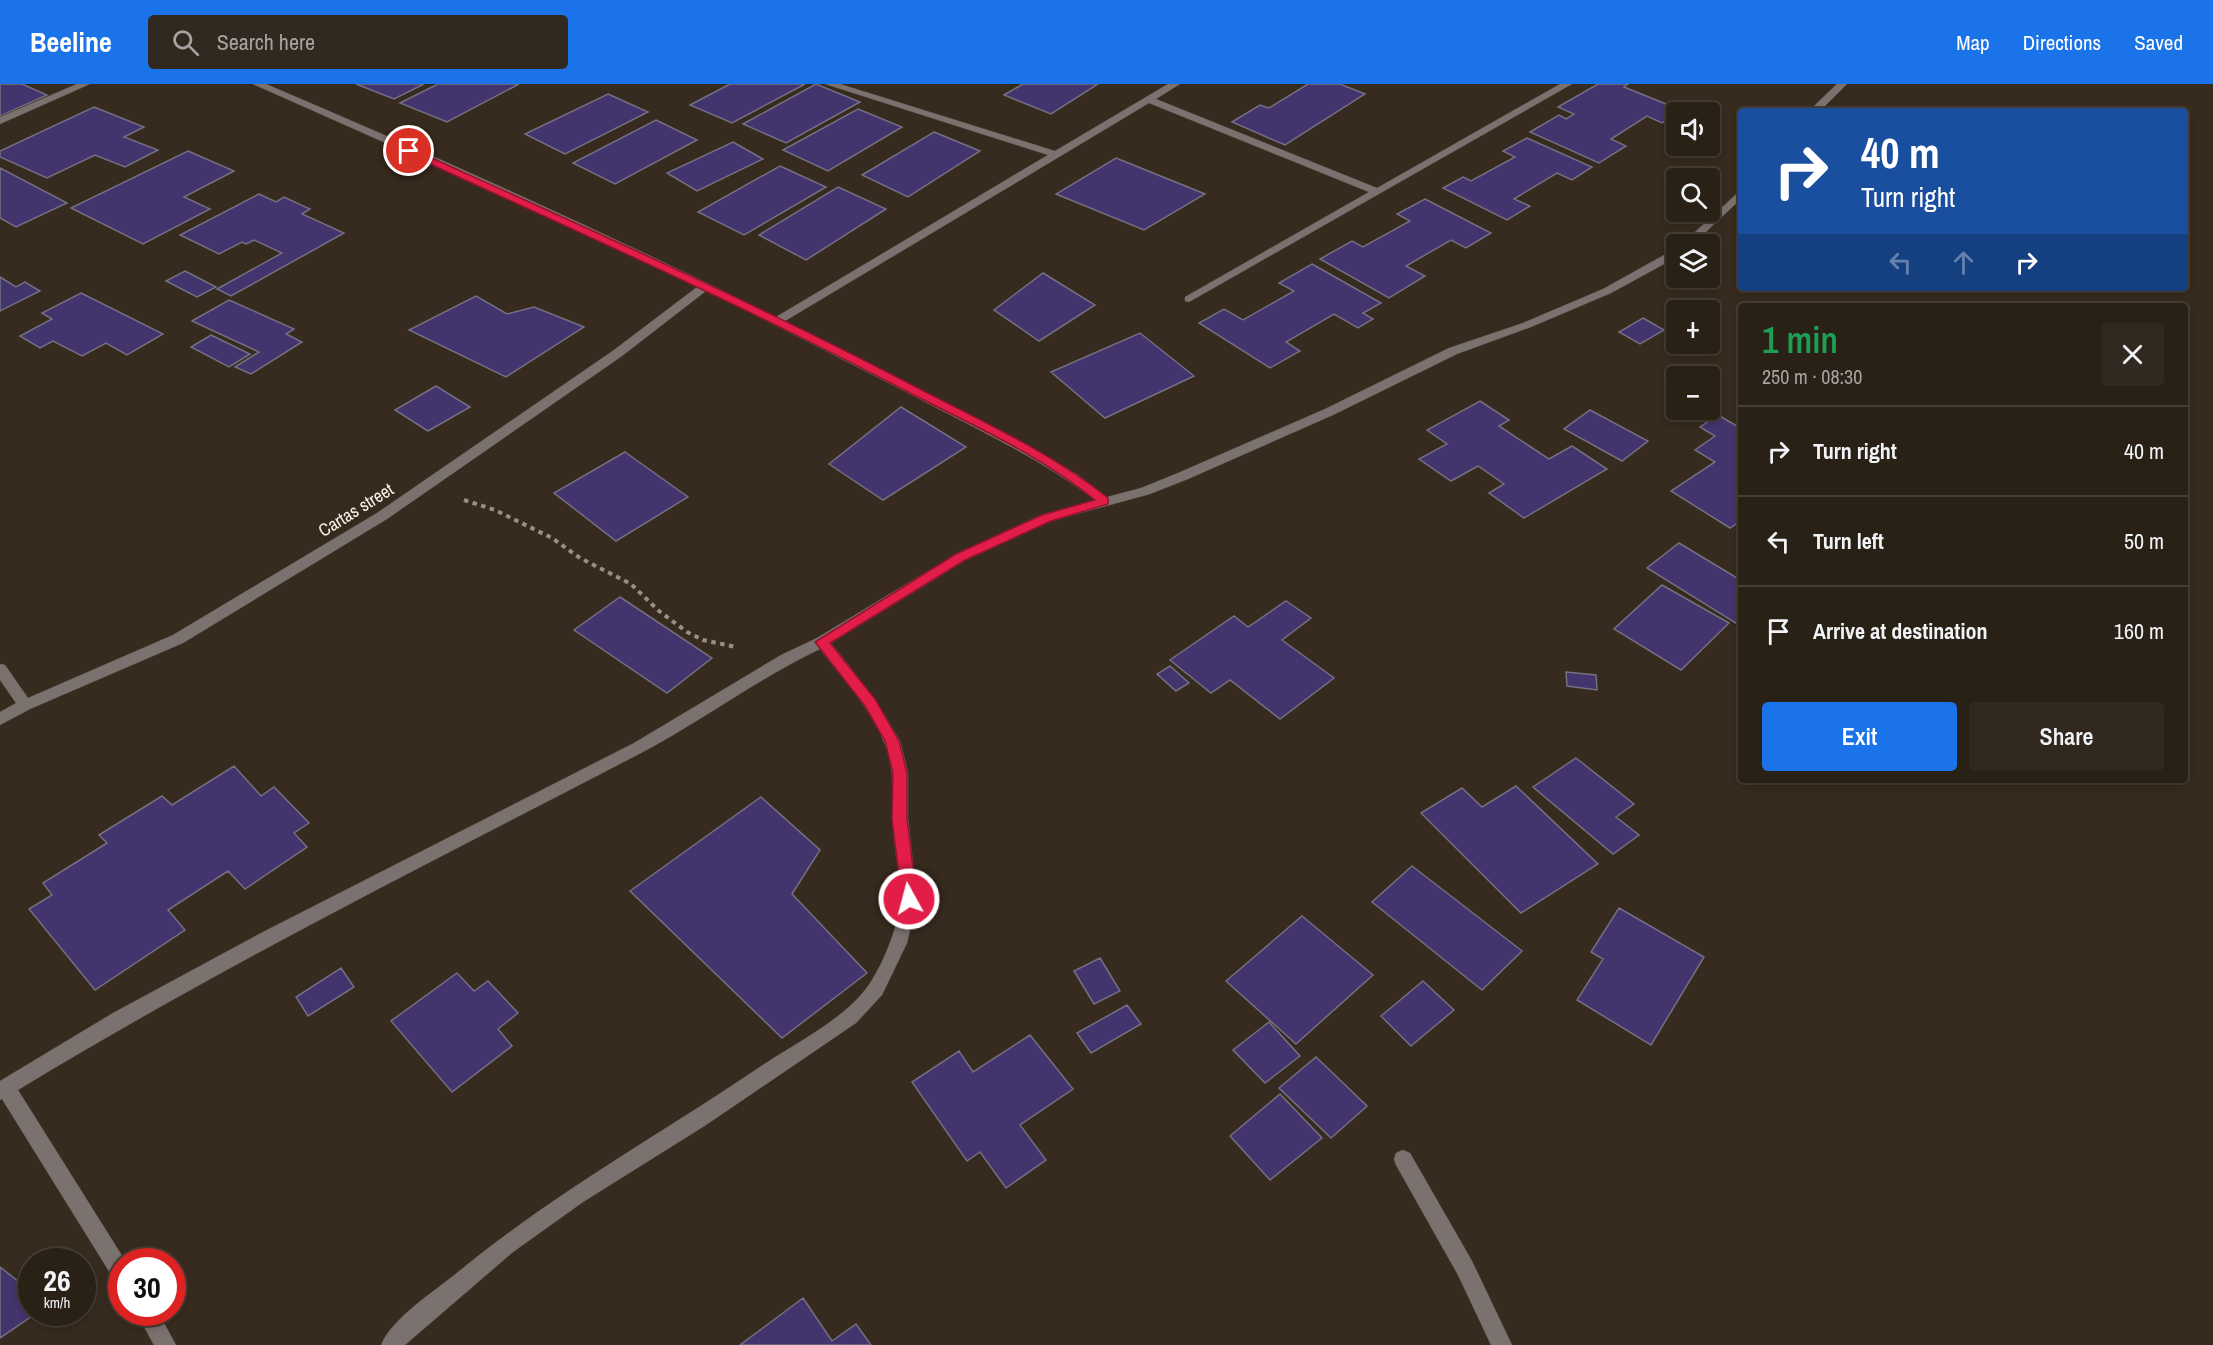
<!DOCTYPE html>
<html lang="en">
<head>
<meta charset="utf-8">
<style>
	:root { --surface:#292016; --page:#31281f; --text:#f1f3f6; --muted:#a5a3a1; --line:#453e35; --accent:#1a73e8 }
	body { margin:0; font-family:"Archivo Narrow",sans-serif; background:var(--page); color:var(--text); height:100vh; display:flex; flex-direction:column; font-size:22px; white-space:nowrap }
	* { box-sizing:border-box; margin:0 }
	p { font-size:20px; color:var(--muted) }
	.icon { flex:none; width:33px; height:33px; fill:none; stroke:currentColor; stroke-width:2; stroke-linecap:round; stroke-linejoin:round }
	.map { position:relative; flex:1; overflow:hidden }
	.details { position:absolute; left:1738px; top:219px; width:450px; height:480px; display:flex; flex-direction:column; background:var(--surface); border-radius:6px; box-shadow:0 3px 9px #0003,0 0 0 2px var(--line) }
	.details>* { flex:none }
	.hud { position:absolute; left:1738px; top:24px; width:450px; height:183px; border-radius:6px; box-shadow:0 3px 9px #0003,0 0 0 2px var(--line); background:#1a4fa0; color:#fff; overflow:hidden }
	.buttons { position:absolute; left:1666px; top:18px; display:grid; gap:12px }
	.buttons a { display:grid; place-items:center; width:54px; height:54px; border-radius:6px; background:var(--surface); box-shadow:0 3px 9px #0003,0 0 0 2px var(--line); font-size:30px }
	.speed { position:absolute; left:18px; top:1164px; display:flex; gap:12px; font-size:30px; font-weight:700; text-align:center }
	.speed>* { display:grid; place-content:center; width:78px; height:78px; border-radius:50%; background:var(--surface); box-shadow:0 3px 9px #0003,0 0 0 2px var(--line); line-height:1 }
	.speed small { font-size:15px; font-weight:400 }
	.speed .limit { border:9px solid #d22; background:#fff; color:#111 }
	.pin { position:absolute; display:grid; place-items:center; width:51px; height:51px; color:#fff; margin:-26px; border:3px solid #fff; border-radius:50%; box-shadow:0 2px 6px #0007 }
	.me { position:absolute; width:66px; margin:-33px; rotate:353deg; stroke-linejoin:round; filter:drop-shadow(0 0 4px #0008) }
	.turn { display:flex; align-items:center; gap:21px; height:126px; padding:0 24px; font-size:27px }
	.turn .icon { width:78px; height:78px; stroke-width:2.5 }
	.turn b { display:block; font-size:42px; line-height:51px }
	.lanes { display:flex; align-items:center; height:57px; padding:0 24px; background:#0003; justify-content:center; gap:30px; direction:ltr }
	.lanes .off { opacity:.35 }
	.round { display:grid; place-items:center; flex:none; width:63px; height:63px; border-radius:6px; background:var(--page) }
	.headline { display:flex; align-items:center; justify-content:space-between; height:102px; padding:0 24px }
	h1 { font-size:36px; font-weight:600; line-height:45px; color:#1e9e55 }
	.button { display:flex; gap:12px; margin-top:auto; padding:12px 24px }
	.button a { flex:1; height:69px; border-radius:6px; background:var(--accent); color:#fff; font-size:24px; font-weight:600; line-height:69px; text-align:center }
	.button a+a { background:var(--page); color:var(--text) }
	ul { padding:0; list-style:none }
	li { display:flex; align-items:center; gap:18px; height:90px; padding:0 24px; border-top:2px solid var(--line) }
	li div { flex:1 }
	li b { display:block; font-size:22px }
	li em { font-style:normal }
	header { display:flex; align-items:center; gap:36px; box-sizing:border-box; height:84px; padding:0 30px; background:var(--accent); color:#fff }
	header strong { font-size:28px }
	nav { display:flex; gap:33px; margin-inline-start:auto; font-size:21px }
	.search { width:420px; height:54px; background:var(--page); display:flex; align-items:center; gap:15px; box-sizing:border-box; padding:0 21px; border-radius:6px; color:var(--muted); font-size:22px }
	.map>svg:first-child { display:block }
	.building { fill:#43346d; stroke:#737082; stroke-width:1.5 }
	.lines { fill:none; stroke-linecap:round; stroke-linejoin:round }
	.street-casing { stroke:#52463b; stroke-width:1 }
	.path { stroke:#9a8f85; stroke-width:4; stroke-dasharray:4.5 4.5; stroke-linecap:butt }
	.street { fill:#7b716f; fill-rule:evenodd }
	.route { fill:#e11d48; stroke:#92132f; stroke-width:1.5 }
	.labels { text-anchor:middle; stroke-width:6; stroke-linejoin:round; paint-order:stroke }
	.street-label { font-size:18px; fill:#fbf2ea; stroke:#372a1e }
</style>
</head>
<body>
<header>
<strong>Beeline</strong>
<div class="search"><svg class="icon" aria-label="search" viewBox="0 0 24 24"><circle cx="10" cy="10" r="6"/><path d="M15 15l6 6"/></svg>Search here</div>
<nav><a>Map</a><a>Directions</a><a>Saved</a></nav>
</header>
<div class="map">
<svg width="2213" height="1261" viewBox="0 0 2213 1261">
	<rect width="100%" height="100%" fill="#372a1e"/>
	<!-- building -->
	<path class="building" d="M 0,0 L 22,0 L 47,11 L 0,32 Z
		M 356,0 L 424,0 L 394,15 Z
		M 438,0 L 519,0 L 447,38 L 400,19 Z
		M 730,0 L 805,0 L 732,39 L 690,21 Z
		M 816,0 L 860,18 L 786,59 L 743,40 Z
		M 1023,0 L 1098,0 L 1051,30 L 1004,11 Z
		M 1308,0 L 1340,0 L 1365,10 L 1285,61 L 1232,38 L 1260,21 L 1269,24 Z
		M 1598,0 L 1628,0 L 1624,3 L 1681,26 L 1662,39 L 1647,32 L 1611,55 L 1626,62 L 1599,79 L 1530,48 L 1559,31 L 1566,35 L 1574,30 L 1558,23 Z
		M 608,10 L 648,28 L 565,70 L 525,50 Z
		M 94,23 L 144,43 L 124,53 L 158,66 L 125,83 L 95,71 L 47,94 L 0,73 L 0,67 Z
		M 858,25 L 902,43 L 828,87 L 783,66 Z
		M 656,36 L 697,56 L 615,100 L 573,79 Z
		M 934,48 L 980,67 L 908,113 L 862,91 Z
		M 1527,54 L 1592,83 L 1572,96 L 1557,89 L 1514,115 L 1530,122 L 1507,136 L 1443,104 L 1463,93 L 1471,97 L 1515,73 L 1503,67 Z
		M 733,58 L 763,75 L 697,107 L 667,89 Z
		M 188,67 L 234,87 L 184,113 L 210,125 L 143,160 L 71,124 Z
		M 1116,74 L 1205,110 L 1144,146 L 1056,110 Z
		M 780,82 L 826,103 L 744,151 L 698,128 Z
		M 0,84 L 67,119 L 16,143 L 0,134 Z
		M 838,103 L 886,125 L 806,176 L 759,151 Z
		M 259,110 L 276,118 L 284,113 L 310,125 L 302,130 L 344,149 L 231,212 L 217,205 L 282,169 L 254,156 L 246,160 L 242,158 L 219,170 L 180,151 Z
		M 1425,115 L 1491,149 L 1466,164 L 1451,156 L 1406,182 L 1425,192 L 1389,214 L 1320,175 L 1352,157 L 1363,163 L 1410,137 L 1397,130 Z
		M 1312,180 L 1381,219 L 1363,229 L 1373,235 L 1358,244 L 1334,230 L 1286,258 L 1300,267 L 1270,284 L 1199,239 L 1224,225 L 1243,236 L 1294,207 L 1279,199 Z
		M 185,187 L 216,203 L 197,213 L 166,197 Z
		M 1043,189 L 1095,221 L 1039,257 L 994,226 Z
		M 0,193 L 16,203 L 25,198 L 40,207 L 0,227 Z
		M 81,209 L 163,250 L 127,271 L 106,259 L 82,272 L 53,257 L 40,264 L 20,252 L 52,235 L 42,229 Z
		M 476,212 L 507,230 L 534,223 L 584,243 L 506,293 L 409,246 Z
		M 229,216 L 294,245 L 286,250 L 302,258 L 251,290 L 235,283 L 259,268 L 192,237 Z
		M 1643,234 L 1664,246 L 1640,260 L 1619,248 Z
		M 1140,249 L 1194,292 L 1105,334 L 1051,288 Z
		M 211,251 L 250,270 L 229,283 L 191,263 Z
		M 436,302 L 470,323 L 428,347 L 395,326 Z
		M 1480,317 L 1509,336 L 1499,342 L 1549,375 L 1572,362 L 1607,385 L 1524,434 L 1489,409 L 1504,400 L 1478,382 L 1451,397 L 1419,375 L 1447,360 L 1427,346 Z
		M 901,323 L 966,363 L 883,416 L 829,380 Z
		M 1590,326 L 1648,357 L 1622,377 L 1564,345 Z
		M 1718,331 L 1742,345 L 1742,436 L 1730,444 L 1671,407 L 1715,378 L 1695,366 L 1715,352 L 1700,343 Z
		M 625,368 L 688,413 L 616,457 L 554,409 Z
		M 1679,459 L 1742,497 L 1742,543 L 1647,484 Z
		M 1662,501 L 1729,539 L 1681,586 L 1614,545 Z
		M 620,513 L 712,574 L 667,609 L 574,546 Z
		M 1286,517 L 1311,534 L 1282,556 L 1334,594 L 1280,635 L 1230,596 L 1211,609 L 1170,576 L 1234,532 L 1248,543 Z
		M 1170,582 L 1189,599 L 1176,607 L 1157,590 Z
		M 1566,588 L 1596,591 L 1597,606 L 1567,602 Z
		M 1576,674 L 1634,720 L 1616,733 L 1639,751 L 1613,770 L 1533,703 Z
		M 234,682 L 261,712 L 274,703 L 309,739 L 294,749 L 307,763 L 245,805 L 228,787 L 168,826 L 185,846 L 95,906 L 29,825 L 52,811 L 43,799 L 107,759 L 99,751 L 162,712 L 172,721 Z
		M 1516,702 L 1598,780 L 1521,829 L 1421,729 L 1462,704 L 1482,723 Z
		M 761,713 L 820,766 L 792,810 L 867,889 L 782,954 L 630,807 Z
		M 1412,782 L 1522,867 L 1482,906 L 1372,818 Z
		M 1619,824 L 1704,873 L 1651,961 L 1577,916 L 1603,875 L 1591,868 Z
		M 1302,832 L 1373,891 L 1296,960 L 1226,897 Z
		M 1100,874 L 1120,907 L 1094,920 L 1074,887 Z
		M 341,884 L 354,903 L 308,932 L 296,913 Z
		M 457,889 L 474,907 L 488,897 L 518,929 L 498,945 L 512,962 L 452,1008 L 391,937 Z
		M 1423,897 L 1454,926 L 1411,962 L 1381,932 Z
		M 1127,921 L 1141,940 L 1091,969 L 1077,949 Z
		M 1269,938 L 1300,972 L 1265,999 L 1233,966 Z
		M 1030,951 L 1073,1005 L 1020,1041 L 1046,1076 L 1006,1104 L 980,1068 L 967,1077 L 912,998 L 959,967 L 973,988 Z
		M 1316,973 L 1367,1022 L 1331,1054 L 1279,1004 Z
		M 1280,1010 L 1322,1054 L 1270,1096 L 1230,1052 Z
		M 0,1183 L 32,1208 L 32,1228 L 38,1228 L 0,1254 Z
		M 803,1214 L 832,1257 L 856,1240 L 871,1261 L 740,1261 Z"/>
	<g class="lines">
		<!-- street casing -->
		<g class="street-casing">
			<path id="street" d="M 77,0 L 90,0 L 0,40 L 0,33 Z
				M 253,0 L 266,0 C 438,73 609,150 776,233 L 1048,71 L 825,0 L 840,0 L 1055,67 L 1168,0 L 1180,0 L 1156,15 L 1377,104 L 1560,0 L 1572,0 L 1189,218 L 1185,217 L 1185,213 L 1369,108 L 1149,19 L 785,237 L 1029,362 L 1078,391 L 1107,413 L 1141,404 L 1178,389 L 1325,325 L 1449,264 L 1523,239 L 1603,205 L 1673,166 L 1677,165 L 1677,173 L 1611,209 L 1531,243 L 1457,270 L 1333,331 L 1188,395 L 1150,410 L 1051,437 L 966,476 L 831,559 L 875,615 L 900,657 L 908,689 L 908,735 L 917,815 L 907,859 L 882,911 L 856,939 L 706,1041 L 583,1118 L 513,1168 L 405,1261 L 381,1261 C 392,1234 435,1207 458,1188 C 554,1109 663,1049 766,979 C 798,958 849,932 870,899 C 884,878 901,837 900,812 C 900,793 896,773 894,754 C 892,733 894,712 892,690 C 888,642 848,602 820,565 C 757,595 702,637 641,669 C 431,778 220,883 18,1006 L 126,1178 L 122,1178 L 122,1200 L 115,1197 L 2,1015 L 0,1016 L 0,997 L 113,929 L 261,849 L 634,659 L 781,571 L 817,554 L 956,470 L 1041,431 L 1095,416 C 1045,378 989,351 933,322 C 858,283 782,244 706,207 L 622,272 L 387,435 L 183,559 L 30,625 L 0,641 L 0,628 L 16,619 L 0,596 L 0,580 L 5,581 L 28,614 L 173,551 L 377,429 L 614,266 L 697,203 L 469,96 Z
				M 1837,0 L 1847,0 L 1820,27 L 1809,27 Z
				M 1742,105 L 1742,114 L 1693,160 L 1682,160 Z
				M 1403,1066 L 1410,1069 L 1472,1177 L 1512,1261 L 1491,1261 L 1458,1191 L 1396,1081 L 1394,1075 L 1396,1069 Z
				M 136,1228 L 158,1228 L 176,1261 L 154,1261 Z"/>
		</g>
		<!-- path -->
		<path class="path" d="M 464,416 L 495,426 L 552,454 L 580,474 L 631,500 L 659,527 L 687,548 L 703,556 L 736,563"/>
		<!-- street -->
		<use href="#street" class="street"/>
	</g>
	<!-- route -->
	<path class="route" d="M 406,65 L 412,65 C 580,141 749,216 912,301 C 979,336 1049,367 1108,414 L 1108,420 L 1051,437 L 965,476 L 830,559 L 875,615 L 899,657 L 907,689 L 907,735 L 917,815 L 915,819 L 904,819 L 902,815 L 892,735 L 893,689 L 885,657 L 865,622 L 815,558 L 956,470 L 1042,431 L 1095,416 C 1039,370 970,340 906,307 C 743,221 574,146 406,69 Z"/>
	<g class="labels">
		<!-- street labels -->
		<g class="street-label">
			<text transform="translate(356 426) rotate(-32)" y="6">Cartas street</text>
		</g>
	</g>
</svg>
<div class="buttons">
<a><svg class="icon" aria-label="sound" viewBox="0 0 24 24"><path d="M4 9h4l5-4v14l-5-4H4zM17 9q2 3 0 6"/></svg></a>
<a><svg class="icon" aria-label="search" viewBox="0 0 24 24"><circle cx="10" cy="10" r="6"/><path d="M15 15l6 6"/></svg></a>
<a><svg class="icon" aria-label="layers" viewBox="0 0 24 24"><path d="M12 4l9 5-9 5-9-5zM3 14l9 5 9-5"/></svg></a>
<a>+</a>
<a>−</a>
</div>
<div class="speed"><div>26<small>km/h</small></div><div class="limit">30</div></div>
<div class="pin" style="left:409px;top:67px;background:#d93025"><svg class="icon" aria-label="arrive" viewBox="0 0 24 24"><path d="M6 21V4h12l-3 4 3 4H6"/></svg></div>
<svg class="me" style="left:909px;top:815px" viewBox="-20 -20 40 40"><circle r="17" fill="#e11d48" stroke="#fff" stroke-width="3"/><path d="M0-11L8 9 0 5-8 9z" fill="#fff"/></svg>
<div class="hud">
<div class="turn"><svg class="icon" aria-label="right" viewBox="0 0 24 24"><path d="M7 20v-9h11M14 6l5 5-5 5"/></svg><div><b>40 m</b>Turn right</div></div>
<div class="lanes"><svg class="icon off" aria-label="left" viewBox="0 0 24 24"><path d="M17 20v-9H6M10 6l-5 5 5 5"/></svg><svg class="icon off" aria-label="ahead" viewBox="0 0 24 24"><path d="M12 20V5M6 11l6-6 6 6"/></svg><svg class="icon" aria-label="right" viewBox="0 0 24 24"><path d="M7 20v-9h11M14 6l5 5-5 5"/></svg></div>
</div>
<section class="details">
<div class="headline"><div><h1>1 min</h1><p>250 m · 08:30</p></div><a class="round"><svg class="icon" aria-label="close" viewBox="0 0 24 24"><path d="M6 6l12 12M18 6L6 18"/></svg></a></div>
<ul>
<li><svg class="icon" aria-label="right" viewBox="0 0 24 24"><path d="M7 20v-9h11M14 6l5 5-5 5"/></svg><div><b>Turn right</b></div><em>40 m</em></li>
<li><svg class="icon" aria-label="left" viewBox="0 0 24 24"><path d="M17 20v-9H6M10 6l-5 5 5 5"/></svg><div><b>Turn left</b></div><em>50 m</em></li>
<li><svg class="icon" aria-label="arrive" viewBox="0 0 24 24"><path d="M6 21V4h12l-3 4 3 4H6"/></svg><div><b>Arrive at destination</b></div><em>160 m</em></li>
</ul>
<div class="button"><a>Exit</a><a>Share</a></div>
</section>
</div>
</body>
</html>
